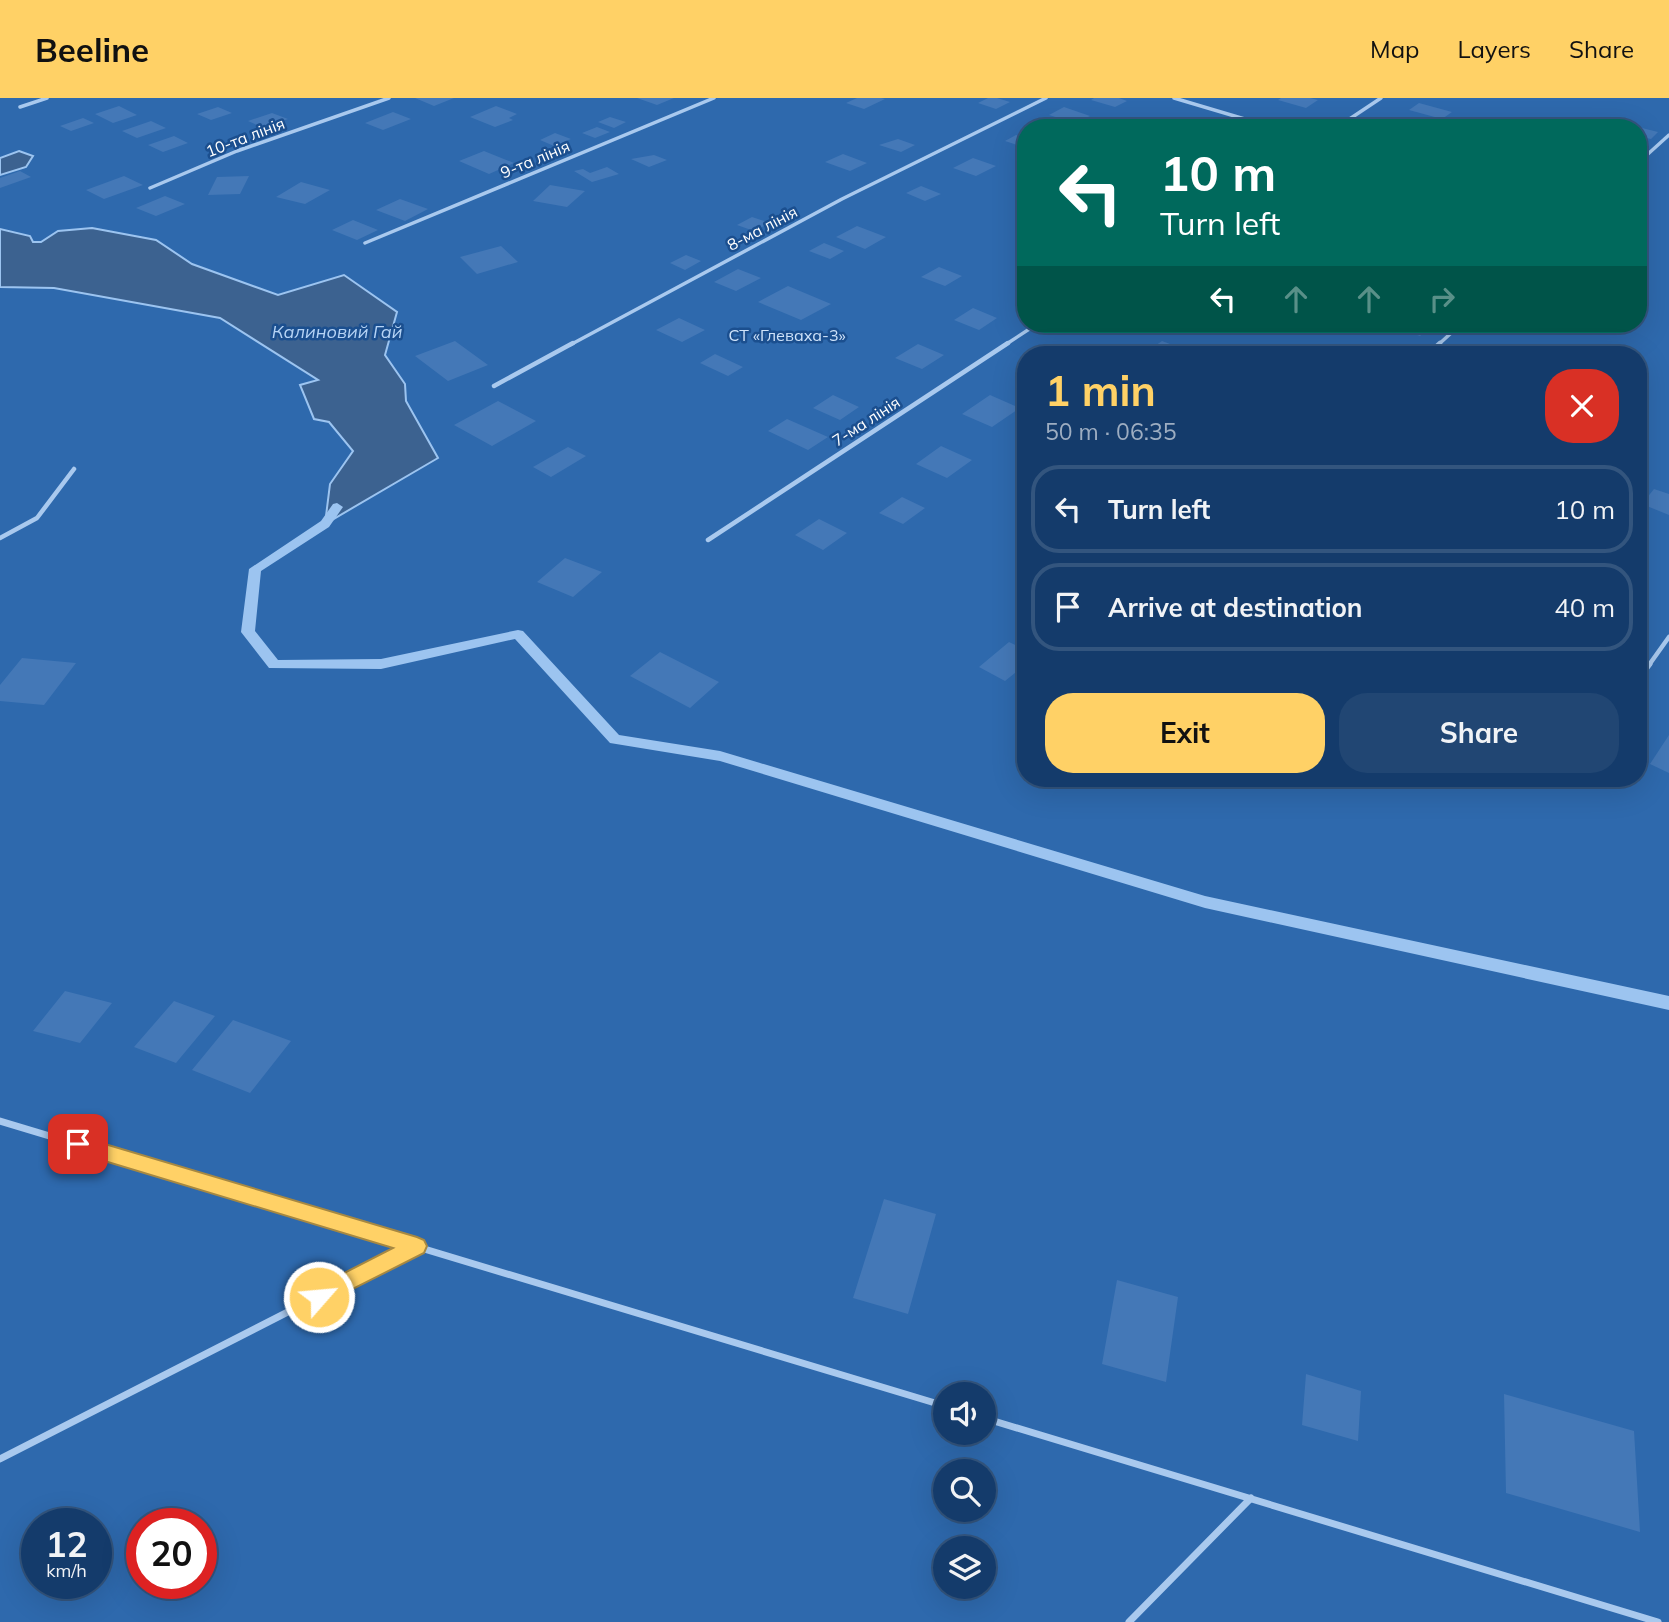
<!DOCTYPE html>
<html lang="en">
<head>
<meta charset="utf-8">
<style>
	:root { --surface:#143b6b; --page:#214673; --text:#f1f3f6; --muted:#9dadc1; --line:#33557e; --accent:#ffd166 }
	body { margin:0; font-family:Mulish,sans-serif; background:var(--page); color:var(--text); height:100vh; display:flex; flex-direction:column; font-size:26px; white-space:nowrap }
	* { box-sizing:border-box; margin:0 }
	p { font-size:23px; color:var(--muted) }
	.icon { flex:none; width:38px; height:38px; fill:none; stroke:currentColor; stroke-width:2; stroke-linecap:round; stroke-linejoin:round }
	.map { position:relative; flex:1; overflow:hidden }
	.drawer { position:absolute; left:1017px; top:248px; width:630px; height:441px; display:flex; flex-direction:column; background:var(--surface); border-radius:28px; box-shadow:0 7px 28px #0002,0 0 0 2px var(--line) }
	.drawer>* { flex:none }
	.banner { position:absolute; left:1017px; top:21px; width:630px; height:214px; border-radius:28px; box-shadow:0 7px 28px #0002,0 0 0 2px var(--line); background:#00695c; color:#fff; overflow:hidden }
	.controls { position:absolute; left:933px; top:1284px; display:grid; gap:14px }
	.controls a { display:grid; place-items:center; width:63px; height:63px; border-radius:50%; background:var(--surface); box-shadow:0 7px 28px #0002,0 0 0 2px var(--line); font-size:35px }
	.speed { position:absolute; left:21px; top:1410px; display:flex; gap:14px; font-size:35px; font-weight:700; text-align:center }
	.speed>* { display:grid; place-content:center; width:91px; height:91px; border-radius:50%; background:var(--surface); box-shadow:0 7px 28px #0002,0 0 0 2px var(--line); line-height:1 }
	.speed small { font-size:18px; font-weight:400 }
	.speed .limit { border:10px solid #d22; background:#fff; color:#111 }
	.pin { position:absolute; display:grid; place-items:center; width:60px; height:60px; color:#fff; margin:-30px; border-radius:14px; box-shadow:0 4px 10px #0006 }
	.me { position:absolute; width:77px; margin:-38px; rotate:63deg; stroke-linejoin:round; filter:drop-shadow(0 0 5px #0008) }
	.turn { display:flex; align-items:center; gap:24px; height:147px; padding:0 28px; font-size:32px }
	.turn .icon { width:91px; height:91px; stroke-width:2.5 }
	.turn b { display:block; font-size:49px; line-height:60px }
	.lanes { display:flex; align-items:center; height:66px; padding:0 28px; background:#0003; justify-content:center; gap:35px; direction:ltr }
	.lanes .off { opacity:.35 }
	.round { display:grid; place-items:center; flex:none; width:74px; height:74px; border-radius:28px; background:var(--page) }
	.headline { display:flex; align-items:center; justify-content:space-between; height:119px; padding:0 28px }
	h1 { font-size:42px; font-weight:700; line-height:52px; color:var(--accent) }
	.primary-button { display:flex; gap:14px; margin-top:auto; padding:14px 28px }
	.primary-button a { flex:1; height:80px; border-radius:28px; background:var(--accent); color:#111; font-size:28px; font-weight:700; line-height:80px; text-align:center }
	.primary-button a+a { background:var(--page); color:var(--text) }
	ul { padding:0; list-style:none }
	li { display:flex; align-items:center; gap:21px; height:88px; margin:0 14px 10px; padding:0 14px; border:4px solid var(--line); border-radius:28px }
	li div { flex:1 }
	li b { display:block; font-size:26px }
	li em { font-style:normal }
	header { display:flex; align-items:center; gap:42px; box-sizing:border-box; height:98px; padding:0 35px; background:var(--accent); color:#111 }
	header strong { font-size:33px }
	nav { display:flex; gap:38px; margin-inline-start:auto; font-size:24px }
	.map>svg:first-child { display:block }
	.green { fill:#2e69ad; fill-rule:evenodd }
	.water { fill:#3c6290; stroke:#9cc4f0; stroke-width:2 }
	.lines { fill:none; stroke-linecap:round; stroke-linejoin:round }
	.stream { fill:#9cc4f0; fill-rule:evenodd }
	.building { fill:#4478b7 }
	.service-far3 { stroke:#a9c9ee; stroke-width:3.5 }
	.service-far2 { stroke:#a9c9ee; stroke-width:4.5 }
	.service-far1 { stroke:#a9c9ee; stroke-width:5 }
	.service { stroke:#a9c9ee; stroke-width:7 }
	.route { fill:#ffd166; stroke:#a68842; stroke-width:2 }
	.labels { text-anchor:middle; stroke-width:5; stroke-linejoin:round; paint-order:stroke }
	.far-street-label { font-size:16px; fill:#fff; stroke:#1b4f8f }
	.far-park-label { font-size:16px; fill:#cfe3fa; stroke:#1b4f8f }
	.far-water-label { font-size:18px; font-style:italic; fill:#b5d3f5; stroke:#1b4f8f }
</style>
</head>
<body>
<header>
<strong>Beeline</strong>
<nav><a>Map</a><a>Layers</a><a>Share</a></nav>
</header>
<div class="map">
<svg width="1669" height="1524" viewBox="0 0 1669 1524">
	<rect width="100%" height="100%" fill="#1b4f8f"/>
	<!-- green -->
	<path class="green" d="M 0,0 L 1669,0 L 1669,1524 L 0,1524 ZM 1026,30 L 1638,30 L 1638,226 L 1026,226 ZM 1026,257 L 1638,257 L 1638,681 L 1026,681 ZM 945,1297 L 984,1297 L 984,1335 L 945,1335 ZM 945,1374 L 984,1374 L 984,1412 L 945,1412 ZM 37,1426 L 96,1426 L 96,1486 L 37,1486 ZM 142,1426 L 201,1426 L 201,1486 L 142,1486 ZM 945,1451 L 984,1451 L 984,1489 L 945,1489 Z"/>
	<!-- water -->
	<path class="water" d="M 19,53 L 33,58 L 26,69 L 0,77 L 0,60 Z
		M 92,130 L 156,142 L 192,166 L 278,197 L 344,177 L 397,214 L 385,257 L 405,286 L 406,303 L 438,360 L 325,426 L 330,386 L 353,353 L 329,324 L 314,321 L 300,287 L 318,282 L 220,220 L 54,190 L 0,189 L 0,131 L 30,138 L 33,144 L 41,144 L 58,133 Z"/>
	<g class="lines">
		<!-- stream -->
		<path class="stream" d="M 337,405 L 343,409 L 329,429 L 261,473 L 255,533 L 278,562 L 381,561 L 518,532 L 523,533 L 619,637 L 720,653 L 1205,798 L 1669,898 L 1669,912 L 1205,810 L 720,663 L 610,645 L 515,541 L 381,571 L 269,570 L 241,534 L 249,471 L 321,423 L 333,406 Z"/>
	</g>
	<!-- building -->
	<path class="building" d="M 415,0 L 454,0 L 434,8 Z
		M 637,0 L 674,0 L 657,7 Z
		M 857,0 L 881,0 L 885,1 L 864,11 L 846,5 Z
		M 988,0 L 997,0 L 1010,4 L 996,11 L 978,5 Z
		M 1094,0 L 1119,0 L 1127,3 L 1115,9 L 1091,2 Z
		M 1281,0 L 1310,0 L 1318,2 L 1306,10 L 1278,2 Z
		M 1419,5 L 1452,14 L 1442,21 L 1409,12 Z
		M 119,8 L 137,17 L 113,25 L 95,16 Z
		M 496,8 L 517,16 L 509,20 L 513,22 L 495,29 L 470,19 Z
		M 218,9 L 232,15 L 211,22 L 197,16 Z
		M 1064,9 L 1090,18 L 1075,25 L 1049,17 Z
		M 393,14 L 411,21 L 383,32 L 365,25 Z
		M 272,15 L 288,21 L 264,30 L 248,23 Z
		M 610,19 L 626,24 L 614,30 L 598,24 Z
		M 83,20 L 94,25 L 71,33 L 60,28 Z
		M 151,23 L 166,30 L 137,40 L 122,33 Z
		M 597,29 L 610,34 L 595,40 L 582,35 Z
		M 1638,29 L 1658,34 L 1651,41 L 1638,38 Z
		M 555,35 L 571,41 L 554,48 L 540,42 Z
		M 1016,37 L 1026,40 L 1026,50 L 1005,43 Z
		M 174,38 L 188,45 L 163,54 L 148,47 Z
		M 898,41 L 915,47 L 901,54 L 879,47 Z
		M 484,53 L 514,65 L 489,76 L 459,63 Z
		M 843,56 L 867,65 L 850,73 L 825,64 Z
		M 654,57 L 667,62 L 649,69 L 631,61 Z
		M 973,60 L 996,68 L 976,78 L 953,70 Z
		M 607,69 L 619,76 L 592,84 L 574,73 L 583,71 L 590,75 Z
		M 20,73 L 31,79 L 0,90 L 0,80 Z
		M 124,78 L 143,87 L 104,101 L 86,92 Z
		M 249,78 L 240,96 L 208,97 L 217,79 Z
		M 301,84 L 330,92 L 305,106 L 276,99 Z
		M 550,87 L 585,93 L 567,109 L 533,103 Z
		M 921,88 L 941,96 L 925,103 L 906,95 Z
		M 165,98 L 185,106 L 156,118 L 136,110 Z
		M 400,101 L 428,111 L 405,123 L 376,112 Z
		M 752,119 L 770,125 L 754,133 L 737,127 Z
		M 353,122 L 378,132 L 357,142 L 332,132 Z
		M 857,128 L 886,139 L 865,151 L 836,139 Z
		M 824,145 L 844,153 L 830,161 L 809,153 Z
		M 501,148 L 518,164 L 477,176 L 460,159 Z
		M 686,157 L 701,163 L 685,172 L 670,165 Z
		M 939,169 L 962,178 L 945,188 L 921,179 Z
		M 738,171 L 761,180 L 736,193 L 714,184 Z
		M 788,188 L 831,206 L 801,222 L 758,204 Z
		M 973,210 L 997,220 L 979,232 L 954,222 Z
		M 679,220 L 705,232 L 682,244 L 656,232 Z
		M 1386,226 L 1433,226 L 1420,238 Z
		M 455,243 L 488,267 L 448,283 L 415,258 Z
		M 1162,243 L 1191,254 L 1186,257 L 1142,257 Z
		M 918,246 L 944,257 L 922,271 L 895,260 Z
		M 715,256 L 743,269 L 728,278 L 700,265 Z
		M 833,297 L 859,309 L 840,322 L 813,310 Z
		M 990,297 L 1020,310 L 992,329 L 962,316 Z
		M 498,303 L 536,323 L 492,348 L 454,327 Z
		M 787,321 L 828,339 L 808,352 L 768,333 Z
		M 941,348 L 972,362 L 947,380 L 916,366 Z
		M 568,349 L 586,358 L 551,379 L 533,369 Z
		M 1654,391 L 1669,396 L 1669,417 L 1642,406 Z
		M 902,399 L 925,410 L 903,426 L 879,415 Z
		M 819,421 L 847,435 L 823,452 L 795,437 Z
		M 565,460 L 602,474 L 573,499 L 537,484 Z
		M 1009,544 L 1026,552 L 1026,566 L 1005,583 L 979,569 Z
		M 660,554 L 719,584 L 690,610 L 630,578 Z
		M 22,560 L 76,565 L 44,607 L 0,603 L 0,587 Z
		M 1669,637 L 1669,675 L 1650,666 Z
		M 65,893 L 112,905 L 80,945 L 33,933 Z
		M 174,903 L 215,918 L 176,965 L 134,949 Z
		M 233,922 L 291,943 L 250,995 L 192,972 Z
		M 884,1101 L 936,1116 L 908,1216 L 853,1200 Z
		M 1117,1182 L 1178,1199 L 1166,1284 L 1102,1266 Z
		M 1306,1276 L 1361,1293 L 1358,1343 L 1302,1327 Z
		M 1504,1296 L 1634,1333 L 1640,1434 L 1506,1395 Z"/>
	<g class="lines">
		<!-- service-far3 -->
		<path class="service-far3" d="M 1174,0 L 1275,30
			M 20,9 L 47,0
			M 1336,30 L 1381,0
			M 1638,65 L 1669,37
			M 150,90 L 237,53 L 389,0
			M 365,145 L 714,0
			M 570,247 L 842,101 L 1046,0
			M 1005,247 L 1037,226
			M 1438,247 L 1461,226"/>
		<!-- service-far2 -->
		<path class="service-far2" d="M 1427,257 L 1440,245
			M 494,288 L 573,245
			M 0,440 L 37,420 L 74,371
			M 708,442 L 1008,245
			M 1649,567 L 1669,539"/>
		<!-- service-far1 -->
		<path class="service-far1" d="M 1638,582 L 1650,566"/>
		<!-- service -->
		<path class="service" d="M 0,1023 L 945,1308
			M 984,1320 L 1658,1524
			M 0,1361 L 417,1148
			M 1129,1524 L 1251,1400"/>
	</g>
	<!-- route -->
	<path class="route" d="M 78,1038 L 417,1139 L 424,1142 L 427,1148 L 424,1155 L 319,1208 L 311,1205 L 309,1199 L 311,1192 L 393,1150 L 78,1055 L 71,1052 L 69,1046 L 71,1040 Z"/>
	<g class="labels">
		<!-- far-street labels -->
		<g class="far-street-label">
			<text transform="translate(245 39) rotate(-21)" y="6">10-та лінія</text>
			<text transform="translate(535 61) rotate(-23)" y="6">9-та лінія</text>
			<text transform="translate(762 130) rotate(-28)" y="6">8-ма лінія</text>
			<text transform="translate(866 323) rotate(-33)" y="6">7-ма лінія</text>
		</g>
		<!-- far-park labels -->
		<g class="far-park-label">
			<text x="787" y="243">СТ «Глеваха-3»</text>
		</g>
		<!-- far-water labels -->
		<g class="far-water-label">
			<text x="337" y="240">Калиновий Гай</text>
		</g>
	</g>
</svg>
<div class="controls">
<a><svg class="icon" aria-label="sound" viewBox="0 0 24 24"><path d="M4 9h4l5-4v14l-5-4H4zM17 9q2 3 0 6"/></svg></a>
<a><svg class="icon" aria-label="search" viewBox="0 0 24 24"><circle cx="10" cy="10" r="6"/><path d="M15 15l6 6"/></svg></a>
<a><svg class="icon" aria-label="layers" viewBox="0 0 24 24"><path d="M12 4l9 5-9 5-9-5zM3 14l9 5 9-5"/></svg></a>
</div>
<div class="speed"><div>12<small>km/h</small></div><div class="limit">20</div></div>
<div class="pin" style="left:78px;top:1046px;background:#d93025"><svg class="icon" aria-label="arrive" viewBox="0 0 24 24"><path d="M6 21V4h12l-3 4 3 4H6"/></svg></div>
<svg class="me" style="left:319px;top:1199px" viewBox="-20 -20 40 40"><circle r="17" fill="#ffd166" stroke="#fff" stroke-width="3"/><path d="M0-11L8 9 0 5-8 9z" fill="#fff"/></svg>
<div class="banner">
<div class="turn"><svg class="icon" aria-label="left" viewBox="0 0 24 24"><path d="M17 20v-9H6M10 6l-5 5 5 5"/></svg><div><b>10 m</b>Turn left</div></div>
<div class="lanes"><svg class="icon" aria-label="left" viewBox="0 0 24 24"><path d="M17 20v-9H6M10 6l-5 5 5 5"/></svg><svg class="icon off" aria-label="ahead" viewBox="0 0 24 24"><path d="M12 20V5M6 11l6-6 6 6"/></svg><svg class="icon off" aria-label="ahead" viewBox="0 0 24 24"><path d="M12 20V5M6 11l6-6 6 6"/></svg><svg class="icon off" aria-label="right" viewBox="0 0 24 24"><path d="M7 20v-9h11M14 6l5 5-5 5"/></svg></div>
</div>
<section class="drawer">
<div class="headline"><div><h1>1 min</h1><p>50 m · 06:35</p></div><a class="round" style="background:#d93025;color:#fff"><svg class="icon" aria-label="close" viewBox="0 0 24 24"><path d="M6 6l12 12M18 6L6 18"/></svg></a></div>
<ul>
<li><svg class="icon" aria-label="left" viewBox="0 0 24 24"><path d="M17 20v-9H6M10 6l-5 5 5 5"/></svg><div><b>Turn left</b></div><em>10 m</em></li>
<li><svg class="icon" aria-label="arrive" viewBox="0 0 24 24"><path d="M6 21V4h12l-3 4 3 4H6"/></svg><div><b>Arrive at destination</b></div><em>40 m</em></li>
</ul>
<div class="primary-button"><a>Exit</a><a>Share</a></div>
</section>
</div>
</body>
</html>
